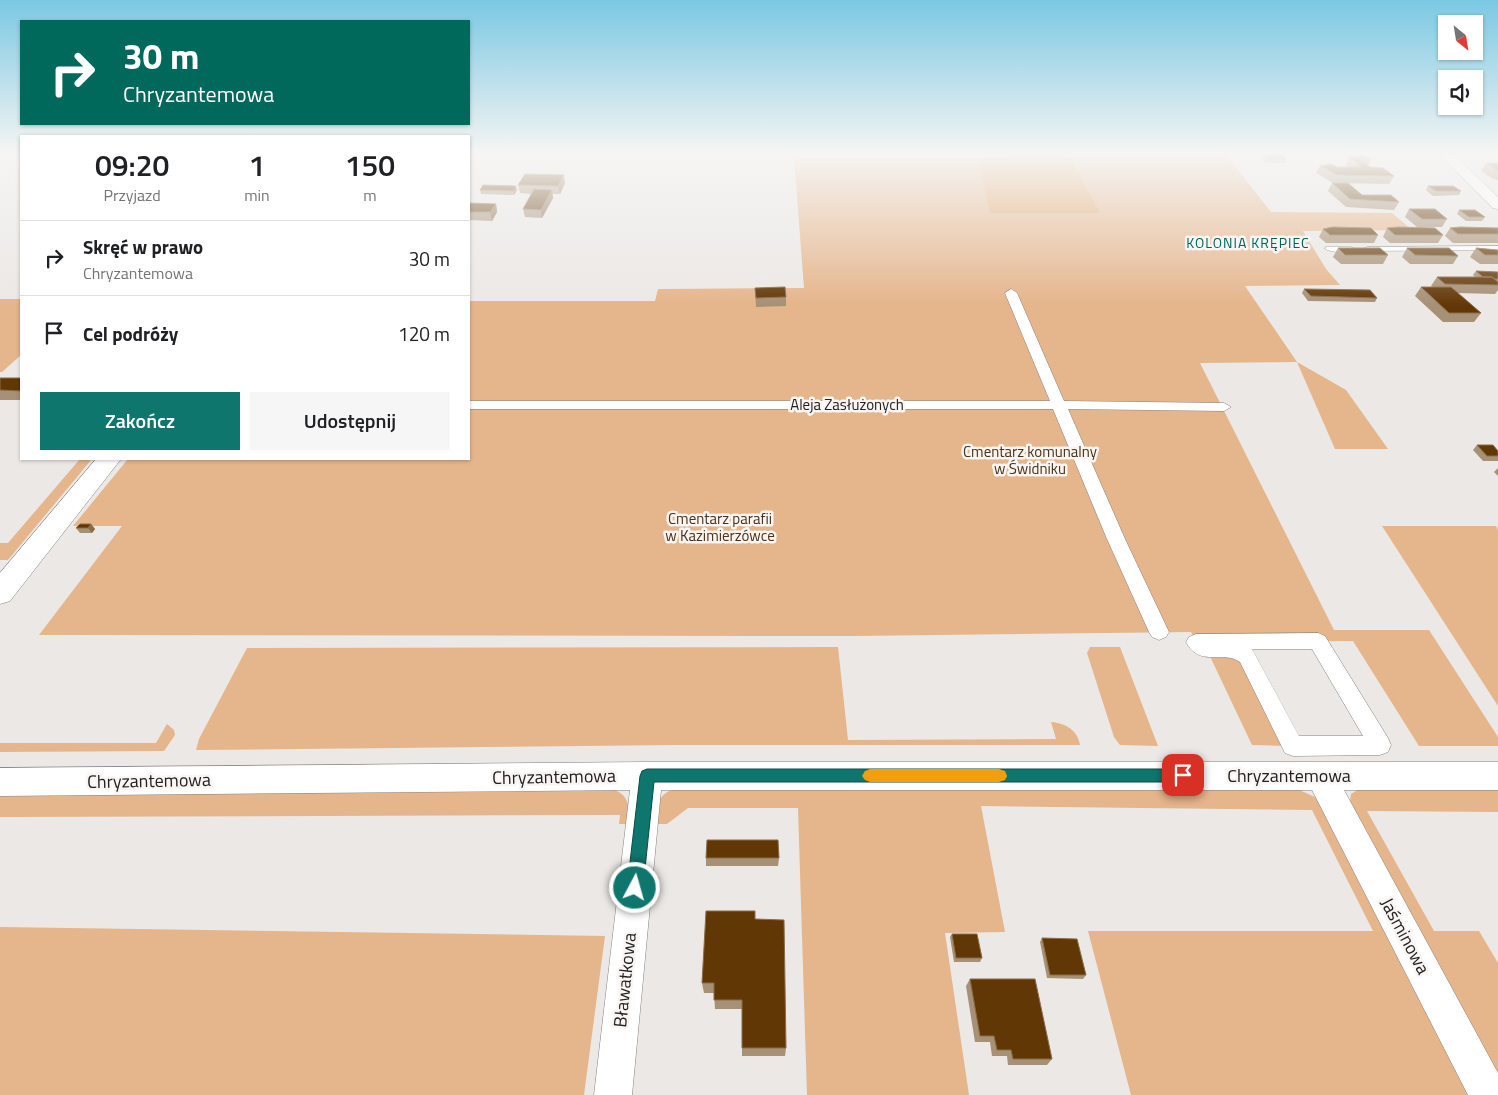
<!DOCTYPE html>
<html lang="pl">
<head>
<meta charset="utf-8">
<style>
	:root { --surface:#fff; --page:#f6f6f6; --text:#202124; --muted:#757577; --line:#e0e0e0; --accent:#0f766e }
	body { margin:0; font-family:"Titillium Web",sans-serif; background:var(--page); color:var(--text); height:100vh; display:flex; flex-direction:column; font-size:19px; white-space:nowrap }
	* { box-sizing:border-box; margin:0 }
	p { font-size:16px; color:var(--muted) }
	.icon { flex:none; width:28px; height:28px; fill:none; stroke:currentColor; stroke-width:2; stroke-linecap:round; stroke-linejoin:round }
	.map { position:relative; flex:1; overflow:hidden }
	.panel { position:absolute; left:20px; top:135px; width:450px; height:325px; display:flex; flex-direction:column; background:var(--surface); border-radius:0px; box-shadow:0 1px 4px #0004 }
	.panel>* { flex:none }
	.top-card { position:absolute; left:20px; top:20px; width:450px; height:105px; border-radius:0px; box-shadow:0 1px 4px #0004; background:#00695c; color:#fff; overflow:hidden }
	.needle { width:32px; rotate:150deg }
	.fabs { position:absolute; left:1438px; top:15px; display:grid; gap:10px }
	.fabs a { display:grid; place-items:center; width:45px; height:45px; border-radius:0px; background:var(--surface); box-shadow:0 1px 4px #0004; font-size:25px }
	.pin { position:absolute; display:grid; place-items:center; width:42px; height:42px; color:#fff; margin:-21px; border-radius:10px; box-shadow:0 2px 8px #0006 }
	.me { position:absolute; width:55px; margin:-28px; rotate:6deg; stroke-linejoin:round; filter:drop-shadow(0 0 4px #0008) }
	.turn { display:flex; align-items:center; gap:18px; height:105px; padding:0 20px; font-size:22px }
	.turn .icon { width:65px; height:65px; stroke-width:2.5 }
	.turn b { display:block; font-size:35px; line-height:42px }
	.eta { display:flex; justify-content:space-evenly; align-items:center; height:85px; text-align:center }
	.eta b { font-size:30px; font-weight:600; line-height:35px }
	.action { display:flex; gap:10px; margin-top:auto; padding:10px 20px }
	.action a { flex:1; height:58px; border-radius:0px; background:var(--accent); color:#fff; font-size:20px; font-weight:600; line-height:58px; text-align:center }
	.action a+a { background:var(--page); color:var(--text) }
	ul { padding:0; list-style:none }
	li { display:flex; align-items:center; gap:15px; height:75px; padding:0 20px; border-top:1px solid var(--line) }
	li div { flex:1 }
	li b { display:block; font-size:19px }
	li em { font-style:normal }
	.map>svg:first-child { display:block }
	.green { fill:#e5b58b }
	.forest { fill:#e1a369 }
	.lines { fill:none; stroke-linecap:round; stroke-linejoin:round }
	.service-casing { stroke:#85827f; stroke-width:1 }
	.pedestrian-casing { stroke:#85827f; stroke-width:1 }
	.minor-casing { stroke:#85827f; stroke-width:1 }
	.tertiary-casing { stroke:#85827f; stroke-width:1 }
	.service { fill:#fff; fill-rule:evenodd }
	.pedestrian { fill:#fff; fill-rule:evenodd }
	.minor { fill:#fff; fill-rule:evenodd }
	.tertiary { fill:#fff; fill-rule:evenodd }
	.wall { fill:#a69076 }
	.shaded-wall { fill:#8b6c49 }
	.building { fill:#623706; stroke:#8b6c49 }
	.route { fill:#0f766e; stroke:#0a4d48 }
	.slow { fill:#f59e0b }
	.labels { text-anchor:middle; stroke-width:5; stroke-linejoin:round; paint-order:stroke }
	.far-neighbourhood-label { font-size:14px; letter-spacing:1px; fill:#00645c; stroke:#f8f5f2 }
	.street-label { font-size:15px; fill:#232120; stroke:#f8f5f2 }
	.park-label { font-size:15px; fill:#4b3118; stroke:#f8f5f2 }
	.near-street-label { font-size:18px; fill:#232120; stroke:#f8f5f2 }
</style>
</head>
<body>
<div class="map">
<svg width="1498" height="1095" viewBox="0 0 1498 1095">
	<rect width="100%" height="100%" fill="#ebe8e5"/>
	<!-- green -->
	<path class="green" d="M 1227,156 L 1271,212 L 1392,213 L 1412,230 L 1303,231 L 1326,269 L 1340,285 L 1245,286 L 1297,362 L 1346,390 L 1388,449 L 1335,449 L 1297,362 L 1200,363 L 1334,630 L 1429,630 L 1498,737 L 1498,746 L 1419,746 L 1353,641 L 1196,642 L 1191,632 L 854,636 L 39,635 L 122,526 L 73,526 L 128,459 L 469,459 L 469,301 L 655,301 L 658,289 L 804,288 L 794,157 Z
		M 0,299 L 21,299 L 21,355 L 2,372 L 0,372 Z
		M 80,459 L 92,459 L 8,560 L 0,560 L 0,543 L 8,543 Z
		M 1382,526 L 1496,526 L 1498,530 L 1498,706 Z
		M 838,647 L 848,740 L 1056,739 L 1051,722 C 1065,723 1078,730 1080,745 L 678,745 L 196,750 L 199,739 L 247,648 Z
		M 1090,647 L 1120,647 L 1158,746 L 1120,745 L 1114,737 L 1087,653 Z
		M 1207,650 L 1238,650 L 1293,746 L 1252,745 Z
		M 167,724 L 174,730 L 175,735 L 164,751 L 0,752 L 0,743 L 156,743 Z
		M 609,788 C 629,793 630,806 630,824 L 619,824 L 620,815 L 0,817 L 0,796 Z
		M 674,789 L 1297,789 L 1315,797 L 1323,805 L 1469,1095 L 1131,1095 L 1088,931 L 1373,931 L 1312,810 L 981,806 L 1005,932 L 945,933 L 969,1095 L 807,1095 L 798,808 L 688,808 L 667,824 L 653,824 C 656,807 657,795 674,789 Z
		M 1359,789 L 1498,790 L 1498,812 L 1367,811 L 1434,931 L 1479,931 L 1498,963 L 1498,1085 L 1350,802 L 1351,794 Z
		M 0,927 L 605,936 L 584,1095 L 0,1095 Z"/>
	<!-- forest -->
	<path class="forest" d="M 1069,156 L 1100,213 L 990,213 L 978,157 Z"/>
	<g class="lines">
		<!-- service casing -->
		<g class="service-casing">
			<path id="service" d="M 1498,246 L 1498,250 L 1367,251 L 1363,249 L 1367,247 Z
				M 1326,247 L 1351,247 L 1355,249 C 1348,253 1332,253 1325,249 Z"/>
		</g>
		<!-- pedestrian casing -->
		<g class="pedestrian-casing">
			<path id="pedestrian" d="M 1011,289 L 1017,293 L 1064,401 L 1224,403 L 1231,407 L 1224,411 L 1068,409 L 1125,539 L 1169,632 L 1166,637 L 1159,640 L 1152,637 L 1149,632 L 1107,539 L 1053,409 L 469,409 L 469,401 L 1050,401 L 1005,293 Z
				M 1318,633 L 1325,636 L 1388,738 L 1391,745 L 1388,752 L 1380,755 L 1293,756 L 1285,753 L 1240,662 C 1223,650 1200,668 1186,642 L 1189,637 L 1196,634 ZM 1252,649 L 1312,649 L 1363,736 L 1299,736 Z"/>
		</g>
		<!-- minor casing -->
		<g class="minor-casing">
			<path id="minor" d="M 1437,152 L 1451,152 L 1498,197 L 1498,209 L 1493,208 Z
				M 647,762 L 1498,762 L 1498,790 L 1344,790 L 1498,1073 L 1498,1095 L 1468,1095 L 1312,790 L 661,790 L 632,1095 L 594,1095 L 630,790 L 0,796 L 0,768 Z"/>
		</g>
		<!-- tertiary casing -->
		<g class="tertiary-casing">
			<path id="tertiary" d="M 96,459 L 121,459 L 10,601 L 0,604 L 0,573 Z"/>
		</g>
		<!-- service -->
		<use href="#service" class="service"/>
		<!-- pedestrian -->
		<use href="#pedestrian" class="pedestrian"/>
		<!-- minor -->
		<use href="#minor" class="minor"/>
		<!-- tertiary -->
		<use href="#tertiary" class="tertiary"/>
	</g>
	<!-- wall -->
	<path class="wall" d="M 1359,152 L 1392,152 L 1391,153 L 1360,153 Z
		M 1262,154 L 1286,159 L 1285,163 L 1266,163 L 1261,158 Z
		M 1349,157 L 1371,159 L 1368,166 L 1394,176 L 1389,184 L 1333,183 L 1316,173 L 1320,166 L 1337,167 L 1348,167 L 1346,165 Z
		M 1486,163 L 1498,163 L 1498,180 L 1493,179 L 1481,171 Z
		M 565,183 L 560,194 L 552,194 L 553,198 L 542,218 L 525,217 L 523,209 L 532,194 L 520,193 L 518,185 Z
		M 1332,183 L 1362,195 L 1399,202 L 1394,210 L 1346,207 L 1328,191 Z
		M 1428,186 L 1461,191 L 1459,195 L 1433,196 L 1426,190 Z
		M 480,190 L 517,190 L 514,195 L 481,194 Z
		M 496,204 L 497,212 L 492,221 L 469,220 L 469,205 Z
		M 1409,209 L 1447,219 L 1442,227 L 1417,227 L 1405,217 Z
		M 1459,210 L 1485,217 L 1482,221 L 1466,221 L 1457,214 Z
		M 1387,228 L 1443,235 L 1438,243 L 1390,243 L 1383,237 Z
		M 1450,228 L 1498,228 L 1498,243 L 1453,243 L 1445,236 Z
		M 1323,229 L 1378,235 L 1374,243 L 1326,243 L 1319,237 Z
		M 1338,248 L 1388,255 L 1383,264 L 1341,264 L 1333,257 Z
		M 1407,248 L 1458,256 L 1453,264 L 1410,264 L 1402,257 Z
		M 1476,248 L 1498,250 L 1498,264 L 1480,264 L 1470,257 Z
		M 1476,271 L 1498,272 L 1498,290 L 1495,294 L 1458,293 L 1481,313 L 1474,322 L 1443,322 L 1415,296 L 1421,287 L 1433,287 L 1431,286 L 1437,277 L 1475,277 L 1473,275 Z
		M 755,288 L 786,297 L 786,306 L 756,307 Z
		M 1304,289 L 1377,298 L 1375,302 L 1308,301 L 1302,293 Z
		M 0,378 L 21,378 L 21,400 L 0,400 Z
		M 1477,445 L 1498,451 L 1498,461 L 1483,461 L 1473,450 Z
		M 1498,468 L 1498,476 L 1494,472 Z
		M 91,524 L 95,529 L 92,533 L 80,533 L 76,528 Z
		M 706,858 L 779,858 L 778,866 L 706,866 Z
		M 755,919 L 786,1048 L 785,1056 L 742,1056 L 742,1009 L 715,1009 L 714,993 L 704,993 L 702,983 Z
		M 952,934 L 982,958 L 980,962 L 954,962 L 950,937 Z
		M 1042,938 L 1086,975 L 1083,979 L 1047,978 L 1040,942 Z
		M 970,979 L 1052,1059 L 1047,1065 L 1008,1065 L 1007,1056 L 992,1056 L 990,1042 L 975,1042 L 966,986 Z"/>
	<!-- shaded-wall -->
	<path class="shaded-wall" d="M 1371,159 L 1367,167 L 1360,160 Z
		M 564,175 L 565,183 L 560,194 L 558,186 Z
		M 516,186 L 517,190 L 514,195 L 514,191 Z
		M 552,190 L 553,198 L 542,218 L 541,210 Z
		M 496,204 L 497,212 L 492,221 L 490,212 Z
		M 91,524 L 95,529 L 92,533 L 88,528 Z"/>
	<!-- building -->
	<path class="building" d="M 1262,154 L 1281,154 L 1286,159 L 1268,159 Z
		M 1363,155 L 1371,159 L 1360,160 L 1370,167 L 1383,168 L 1394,176 L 1337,175 L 1320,166 L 1331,164 L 1337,167 L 1361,167 L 1349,157 Z
		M 1486,163 L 1498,163 L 1498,171 Z
		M 525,174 L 564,175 L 558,186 L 518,185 Z
		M 1332,183 L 1348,183 L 1362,195 L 1391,195 L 1399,202 L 1350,199 Z
		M 483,185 L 516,186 L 514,191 L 480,190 Z
		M 1428,186 L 1453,186 L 1461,191 L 1436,191 Z
		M 534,189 L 552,190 L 541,210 L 523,209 Z
		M 470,203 L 496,204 L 490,212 L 469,212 L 469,205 Z
		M 1409,209 L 1435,209 L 1447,219 L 1422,219 Z
		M 1459,210 L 1475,210 L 1485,217 L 1469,217 Z
		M 1333,227 L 1371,228 L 1378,235 L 1330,235 L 1323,229 Z
		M 1398,227 L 1435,228 L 1443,235 L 1395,235 L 1387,228 Z
		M 1460,227 L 1498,228 L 1498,234 L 1458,234 L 1450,228 Z
		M 1338,248 L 1380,248 L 1388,255 L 1345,255 Z
		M 1407,248 L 1449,248 L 1458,256 L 1415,255 Z
		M 1476,248 L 1498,250 L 1498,255 L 1485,255 Z
		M 1476,271 L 1498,272 L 1498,279 L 1495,279 L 1492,277 L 1483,277 Z
		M 1437,277 L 1492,277 L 1498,282 L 1498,285 L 1445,284 Z
		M 785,287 L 786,297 L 756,298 L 755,288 Z
		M 1421,287 L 1451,287 L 1481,313 L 1449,313 Z
		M 1304,289 L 1370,290 L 1377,298 L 1311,296 Z
		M 0,378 L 21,378 L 21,391 L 0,390 Z
		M 1477,445 L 1493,445 L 1498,451 L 1498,456 L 1487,456 Z
		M 80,524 L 91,524 L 88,528 L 76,528 Z
		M 707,840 L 778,840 L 779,858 L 706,858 Z
		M 706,911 L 755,911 L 755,919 L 784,920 L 786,1048 L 742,1048 L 742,1000 L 714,1000 L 714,983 L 702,983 Z
		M 952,934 L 977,934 L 982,958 L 956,958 Z
		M 1042,938 L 1077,939 L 1086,975 L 1050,975 Z
		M 970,979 L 1035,979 L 1052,1059 L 1013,1059 L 1011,1050 L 997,1050 L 994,1036 L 980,1036 Z"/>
	<!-- sky -->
	<linearGradient id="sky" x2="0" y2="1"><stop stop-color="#7bc8e3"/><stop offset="0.5" stop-color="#f6f5f3"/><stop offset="1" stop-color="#f6f5f3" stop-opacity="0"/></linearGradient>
	<rect width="1498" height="306" fill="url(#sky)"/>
	<!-- route -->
	<path class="route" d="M 647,769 L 1183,769 L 1188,771 L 1190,775 L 1188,780 L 1183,782 L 654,782 L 643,888 L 641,894 L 635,896 L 630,894 L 627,888 L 640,776 L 642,771 Z"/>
	<!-- slow -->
	<path class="slow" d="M 870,769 L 999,769 L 1005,771 L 1007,776 L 1005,780 L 999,782 L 870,782 L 865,780 L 862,776 L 865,771 Z"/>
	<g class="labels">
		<!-- far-neighbourhood labels -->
		<g class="far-neighbourhood-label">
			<text x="1248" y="248">KOLONIA KRĘPIEC</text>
		</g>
		<!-- street labels -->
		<g class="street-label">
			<text x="847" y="410">Aleja Zasłużonych</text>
		</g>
		<!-- park labels -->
		<g class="park-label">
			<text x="1030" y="457">Cmentarz komunalny<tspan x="1030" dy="17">w Świdniku</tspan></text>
			<text x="720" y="524">Cmentarz parafii<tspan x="720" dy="17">w Kazimierzówce</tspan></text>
		</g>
		<!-- near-street labels -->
		<g class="near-street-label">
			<text x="1289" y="782">Chryzantemowa</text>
			<text transform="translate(554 777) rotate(-1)" y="6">Chryzantemowa</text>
			<text transform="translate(149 781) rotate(-1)" y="6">Chryzantemowa</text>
			<text transform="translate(1405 936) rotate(62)" y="6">Jaśminowa</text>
			<text transform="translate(625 980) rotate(-84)" y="6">Bławatkowa</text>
		</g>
	</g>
</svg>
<div class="fabs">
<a><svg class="needle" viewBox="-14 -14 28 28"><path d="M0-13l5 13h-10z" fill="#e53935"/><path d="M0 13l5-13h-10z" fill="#757577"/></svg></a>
<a><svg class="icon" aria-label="sound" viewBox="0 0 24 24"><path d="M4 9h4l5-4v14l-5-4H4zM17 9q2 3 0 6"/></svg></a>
</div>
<div class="pin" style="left:1183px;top:775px;background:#d93025"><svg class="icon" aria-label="arrive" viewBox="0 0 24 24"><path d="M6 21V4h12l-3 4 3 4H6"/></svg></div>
<svg class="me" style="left:635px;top:888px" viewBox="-20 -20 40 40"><circle r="17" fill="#0f766e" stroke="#fff" stroke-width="3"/><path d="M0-11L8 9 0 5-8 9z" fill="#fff"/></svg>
<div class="top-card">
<div class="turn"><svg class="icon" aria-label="right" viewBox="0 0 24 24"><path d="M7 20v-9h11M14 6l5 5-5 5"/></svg><div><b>30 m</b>Chryzantemowa</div></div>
</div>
<section class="panel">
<div class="eta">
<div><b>09:20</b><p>Przyjazd</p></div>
<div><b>1</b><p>min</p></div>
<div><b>150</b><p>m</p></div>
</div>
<ul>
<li><svg class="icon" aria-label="right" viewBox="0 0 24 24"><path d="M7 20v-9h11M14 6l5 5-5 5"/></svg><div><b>Skręć w prawo</b><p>Chryzantemowa</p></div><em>30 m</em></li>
<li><svg class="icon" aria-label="arrive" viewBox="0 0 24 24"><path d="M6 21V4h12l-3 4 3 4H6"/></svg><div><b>Cel podróży</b></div><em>120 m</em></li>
</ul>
<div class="action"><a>Zakończ</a><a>Udostępnij</a></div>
</section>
</div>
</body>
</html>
